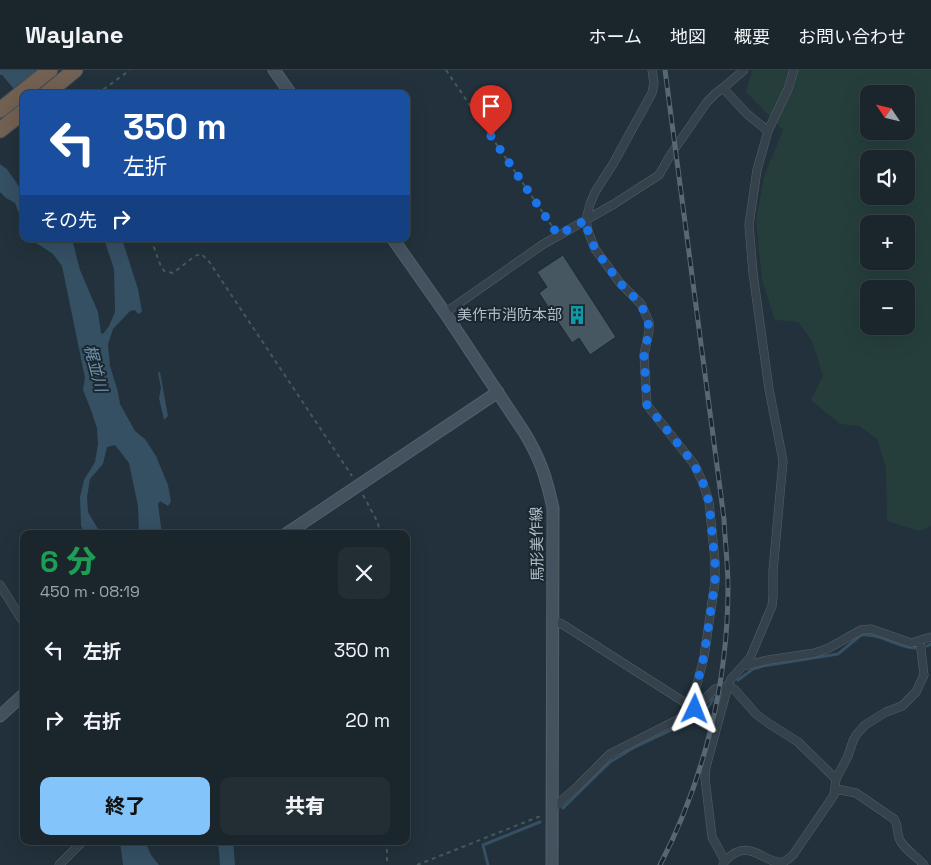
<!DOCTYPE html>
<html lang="ja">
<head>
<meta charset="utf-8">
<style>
	:root { --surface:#1a252c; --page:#232d34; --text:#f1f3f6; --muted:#9fa5a9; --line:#384248; --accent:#83c4fa }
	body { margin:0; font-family:"Space Grotesk","Noto Sans JP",sans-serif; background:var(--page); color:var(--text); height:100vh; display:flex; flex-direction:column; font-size:19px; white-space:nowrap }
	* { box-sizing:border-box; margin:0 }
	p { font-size:16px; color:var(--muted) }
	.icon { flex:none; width:28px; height:28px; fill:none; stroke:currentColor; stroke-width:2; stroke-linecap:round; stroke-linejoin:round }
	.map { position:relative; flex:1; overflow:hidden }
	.side { position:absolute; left:20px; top:460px; width:390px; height:315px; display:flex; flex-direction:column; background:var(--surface); border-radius:10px; box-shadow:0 5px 20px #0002,0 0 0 1px var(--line) }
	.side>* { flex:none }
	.guide { position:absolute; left:20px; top:20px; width:390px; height:152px; border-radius:10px; box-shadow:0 5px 20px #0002,0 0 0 1px var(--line); background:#1a4fa0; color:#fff; overflow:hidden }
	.needle { width:32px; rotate:305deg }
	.tools { position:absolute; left:860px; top:15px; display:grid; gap:10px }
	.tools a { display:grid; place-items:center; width:55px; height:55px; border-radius:10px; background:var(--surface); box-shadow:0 5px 20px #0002,0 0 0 1px var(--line); font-size:25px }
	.pin { position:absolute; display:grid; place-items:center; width:42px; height:42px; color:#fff; margin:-51px -21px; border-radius:50% 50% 50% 0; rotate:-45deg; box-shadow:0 0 5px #0007 }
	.pin .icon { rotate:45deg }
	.me { position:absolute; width:55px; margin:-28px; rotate:2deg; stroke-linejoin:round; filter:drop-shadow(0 0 4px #0008) }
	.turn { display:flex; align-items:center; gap:18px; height:105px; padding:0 20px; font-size:22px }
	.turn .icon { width:65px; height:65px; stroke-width:2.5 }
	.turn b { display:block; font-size:35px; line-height:42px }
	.then { display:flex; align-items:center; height:48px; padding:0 20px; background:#0003; gap:10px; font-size:19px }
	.round { display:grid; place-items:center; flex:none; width:52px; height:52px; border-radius:10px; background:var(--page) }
	.headline { display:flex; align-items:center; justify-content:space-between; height:85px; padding:0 20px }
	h1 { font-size:30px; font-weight:800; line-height:38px; color:#1e9e55 }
	.cta { display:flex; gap:10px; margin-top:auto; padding:10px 20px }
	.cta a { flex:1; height:58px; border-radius:10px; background:var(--accent); color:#111; font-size:20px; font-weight:800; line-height:58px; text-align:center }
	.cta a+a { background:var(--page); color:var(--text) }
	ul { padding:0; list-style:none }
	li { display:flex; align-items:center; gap:15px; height:70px; padding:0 20px }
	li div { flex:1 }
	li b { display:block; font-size:19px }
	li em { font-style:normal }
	header { display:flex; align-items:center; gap:30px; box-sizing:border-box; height:70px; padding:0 25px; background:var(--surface); border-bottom:1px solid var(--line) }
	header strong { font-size:24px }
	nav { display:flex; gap:28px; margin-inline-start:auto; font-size:18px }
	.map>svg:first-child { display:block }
	.green { fill:#253e3c; fill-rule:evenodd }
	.water { fill:#354f63 }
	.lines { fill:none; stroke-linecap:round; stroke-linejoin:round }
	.stream { stroke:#354f63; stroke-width:3 }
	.building { fill:#465762; stroke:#1d2932 }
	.street-casing { stroke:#546069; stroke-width:9 }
	.secondary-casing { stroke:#546069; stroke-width:13 }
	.highway-casing { stroke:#414d56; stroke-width:17 }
	.path { stroke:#435a59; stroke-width:2; stroke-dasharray:4 4; stroke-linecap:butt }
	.street { stroke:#35424b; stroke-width:8 }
	.secondary { stroke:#43525e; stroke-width:11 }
	.highway { stroke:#726052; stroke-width:15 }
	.rail-casing { stroke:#576773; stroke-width:5 }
	.rail { stroke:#1b2730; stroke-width:3; stroke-dasharray:9; stroke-linecap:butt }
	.route { stroke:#1a73e8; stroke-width:9; stroke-dasharray:0 16.2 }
	.labels { text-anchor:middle; stroke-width:4; stroke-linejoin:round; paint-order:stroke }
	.poi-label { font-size:15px; fill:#b1bdc7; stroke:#1b2730; text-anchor:end }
	.street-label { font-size:15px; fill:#b1bdc7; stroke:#1b2730 }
	.water-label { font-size:16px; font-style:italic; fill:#7093ab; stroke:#1b2730 }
</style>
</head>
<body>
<header>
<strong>Waylane</strong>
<nav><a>ホーム</a><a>地図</a><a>概要</a><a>お問い合わせ</a></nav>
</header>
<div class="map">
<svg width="931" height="795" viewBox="0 0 931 795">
	<rect width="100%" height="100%" fill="#22313b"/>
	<!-- green -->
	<path class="green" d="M 752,0 L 931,0 L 931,456 L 919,461 L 887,451 L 886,398 L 877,369 L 859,356 L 840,354 L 811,330 L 823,306 L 812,271 L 798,252 L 775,250 L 762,210 L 756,150 L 764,107 L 783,60 L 746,22 ZM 869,24 L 906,24 L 906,61 L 869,61 ZM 869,89 L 906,89 L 906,126 L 869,126 ZM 869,154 L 906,154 L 906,191 L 869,191 ZM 869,219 L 906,219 L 906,256 L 869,256 Z"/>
	<!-- water -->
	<path class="water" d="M 0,0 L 35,0 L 51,24 L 24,24 L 24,28 L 13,18 L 2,5 L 0,5 Z
		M 0,94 L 7,99 L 24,124 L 24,156 L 15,133 L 6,128 L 0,122 Z
		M 30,169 L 72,169 L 80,200 L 98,242 L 101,263 L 103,264 L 109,256 L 115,242 L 114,199 L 104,169 L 122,169 L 138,219 L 142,242 L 138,244 L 135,240 L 130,241 L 113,259 L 108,274 L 110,296 L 118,322 L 120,334 L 135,361 L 145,369 L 156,386 L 168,415 L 171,432 L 168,436 L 160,431 L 158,434 L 162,464 L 139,464 L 138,436 L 129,393 L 115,375 L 107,377 L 103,394 L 90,409 L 87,427 L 88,442 L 101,464 L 84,464 L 81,455 L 80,427 L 84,410 L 95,392 L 98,374 L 97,358 L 91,340 L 83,320 L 85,308 L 62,196 L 53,184 Z
		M 160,302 L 168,346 L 164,350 L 159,328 L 161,318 L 158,303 Z
		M 120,771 L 145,771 L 151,785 L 159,795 L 123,795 Z
		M 218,771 L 233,771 L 235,795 L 220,795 Z"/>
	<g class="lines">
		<!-- stream -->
		<path class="stream" d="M 927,576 L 931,574
			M 738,610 L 753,599 L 763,596 L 838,584 L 861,565 C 880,563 896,577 915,578
			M 563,738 L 610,692 L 633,678 L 699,647 L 705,643 L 713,629
			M 488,795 L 483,775 L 540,752"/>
	</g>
	<!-- building -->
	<path class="building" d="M 563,185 L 616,267 L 590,285 L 579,268 L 572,273 L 539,223 L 547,217 L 537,202 Z"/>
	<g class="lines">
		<!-- street casing -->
		<g class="street-casing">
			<path id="street" d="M 652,0 L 654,13 L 652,23 L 613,94 L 595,122 L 590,134 L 586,150 L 588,161 L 595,179 L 620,213 L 641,234 L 649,252 L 649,261 L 644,285 L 647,335 L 694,394 L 703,413 L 709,432 L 715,491 L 715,512 L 704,587 L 694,626 L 695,639
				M 768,61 L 788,19 L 794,0
				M 445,243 L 542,175 L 614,134 L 659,105 L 671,84 L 707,32 L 716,23 L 723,18
				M 0,515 L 24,553
				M 553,551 L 562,554 L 695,639
				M 744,596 L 768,590 L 815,583 L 829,578 L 861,560 L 871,559 L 911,573 L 931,567
				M 836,719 L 856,723 L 894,749 C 899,756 896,764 901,772 C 906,780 917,787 924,795
				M 552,739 L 578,716 L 610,684 L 681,648 L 695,639 L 715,619 L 728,616 L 735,620 L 756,644 L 768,653 L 798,672 L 836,709
				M 725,791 C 750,765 764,795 783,792 C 787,791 790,787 793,785 L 834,725 L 836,709 L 848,686 L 853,671 L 856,665 L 865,655 L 886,642 L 902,636 L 916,622 L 924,605 L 920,571
				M 59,795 L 83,771
				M 723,795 L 725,791 L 712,767 L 705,708 L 706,697 L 728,616 L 731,609 L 750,588 L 772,536 L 773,526 L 773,501 L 783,391 L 769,319 L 753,203 L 749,155 L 757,100 L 768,61 L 747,44 L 723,18 L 744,0"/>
		</g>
		<!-- secondary casing -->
		<g class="secondary-casing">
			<path id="secondary" d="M 274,0 L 291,24
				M 393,169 L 445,243 L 524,362 C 541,390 546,407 553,438 L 552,795
				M 286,464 L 498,322
				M 0,646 L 24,624"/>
		</g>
		<!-- highway casing -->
		<g class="highway-casing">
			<path id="highway" d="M 46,24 L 75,0
				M 0,40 L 50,0
				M 0,60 L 24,41"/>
		</g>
		<!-- path -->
		<path class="path" d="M 446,0 L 554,159
			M 97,24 L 130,0
			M 151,169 L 160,194 L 164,201 L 173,203 L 195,186 L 201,184 L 208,190 L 352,406
			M 363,425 L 377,451 L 381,464
			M 387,771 L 387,795
			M 417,795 L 543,745"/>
		<!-- street -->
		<use href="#street" class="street"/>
		<!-- secondary -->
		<use href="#secondary" class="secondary"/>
		<!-- highway -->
		<use href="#highway" class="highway"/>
		<!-- rail casing -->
		<g class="rail-casing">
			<path id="rail" d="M 660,795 C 704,710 728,613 728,517 C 728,495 725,472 724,449 L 665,0"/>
		</g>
		<!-- rail -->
		<use href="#rail" class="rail"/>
	</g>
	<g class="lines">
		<!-- route -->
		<path class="route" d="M 491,66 L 558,165 L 586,150 L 588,161 L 595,179 L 620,213 L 641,234 L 648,252 L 649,261 L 644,285 L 647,335 L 694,394 L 703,413 L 709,432 L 715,492 L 715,512 L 704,586 L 694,626 L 695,639"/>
	</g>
	<!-- icons -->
	<defs>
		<g id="building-bare" transform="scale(1.5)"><path d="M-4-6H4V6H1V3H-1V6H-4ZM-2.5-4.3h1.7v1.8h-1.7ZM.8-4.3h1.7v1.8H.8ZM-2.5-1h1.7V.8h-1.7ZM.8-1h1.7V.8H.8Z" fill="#0f9aa8" stroke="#1b2730" stroke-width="2.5" paint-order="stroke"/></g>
	</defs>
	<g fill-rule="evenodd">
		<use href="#building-bare" x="577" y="245"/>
	</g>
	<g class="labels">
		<!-- poi labels -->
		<g class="poi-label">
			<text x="562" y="250">美作市消防本部</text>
		</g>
		<!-- street labels -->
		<g class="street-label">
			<text transform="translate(537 474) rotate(-91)" y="5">馬形美作線</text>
		</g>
		<!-- water labels -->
		<g class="water-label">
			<text transform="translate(96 298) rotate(75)" y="6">梶並川</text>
		</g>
	</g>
</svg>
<div class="tools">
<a><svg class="needle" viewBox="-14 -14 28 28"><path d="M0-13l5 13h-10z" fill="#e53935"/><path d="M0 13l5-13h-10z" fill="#9fa5a9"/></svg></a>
<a><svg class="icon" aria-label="sound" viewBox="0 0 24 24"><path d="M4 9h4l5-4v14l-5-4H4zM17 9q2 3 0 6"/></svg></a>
<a>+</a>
<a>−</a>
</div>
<div class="pin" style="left:491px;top:66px;background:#d93025"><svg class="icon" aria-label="arrive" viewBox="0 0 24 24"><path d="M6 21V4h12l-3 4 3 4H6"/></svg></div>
<svg class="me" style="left:695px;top:639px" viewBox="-20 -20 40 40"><path d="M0-17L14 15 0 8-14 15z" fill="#1a73e8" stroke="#fff" stroke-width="4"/></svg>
<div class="guide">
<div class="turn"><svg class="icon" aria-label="left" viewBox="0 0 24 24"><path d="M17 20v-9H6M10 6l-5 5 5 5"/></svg><div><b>350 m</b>左折</div></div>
<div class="then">その先<svg class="icon" aria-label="right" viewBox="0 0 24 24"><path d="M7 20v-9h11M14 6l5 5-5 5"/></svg></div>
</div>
<section class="side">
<div class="headline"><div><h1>6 分</h1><p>450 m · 08:19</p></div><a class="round"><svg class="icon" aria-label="close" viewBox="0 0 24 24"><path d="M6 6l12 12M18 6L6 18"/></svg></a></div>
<ul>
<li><svg class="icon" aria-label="left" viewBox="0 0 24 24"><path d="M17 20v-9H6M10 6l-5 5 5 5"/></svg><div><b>左折</b></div><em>350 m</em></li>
<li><svg class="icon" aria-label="right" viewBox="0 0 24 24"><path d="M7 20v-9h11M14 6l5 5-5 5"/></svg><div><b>右折</b></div><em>20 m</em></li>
</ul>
<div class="cta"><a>終了</a><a>共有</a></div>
</section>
</div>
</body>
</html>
